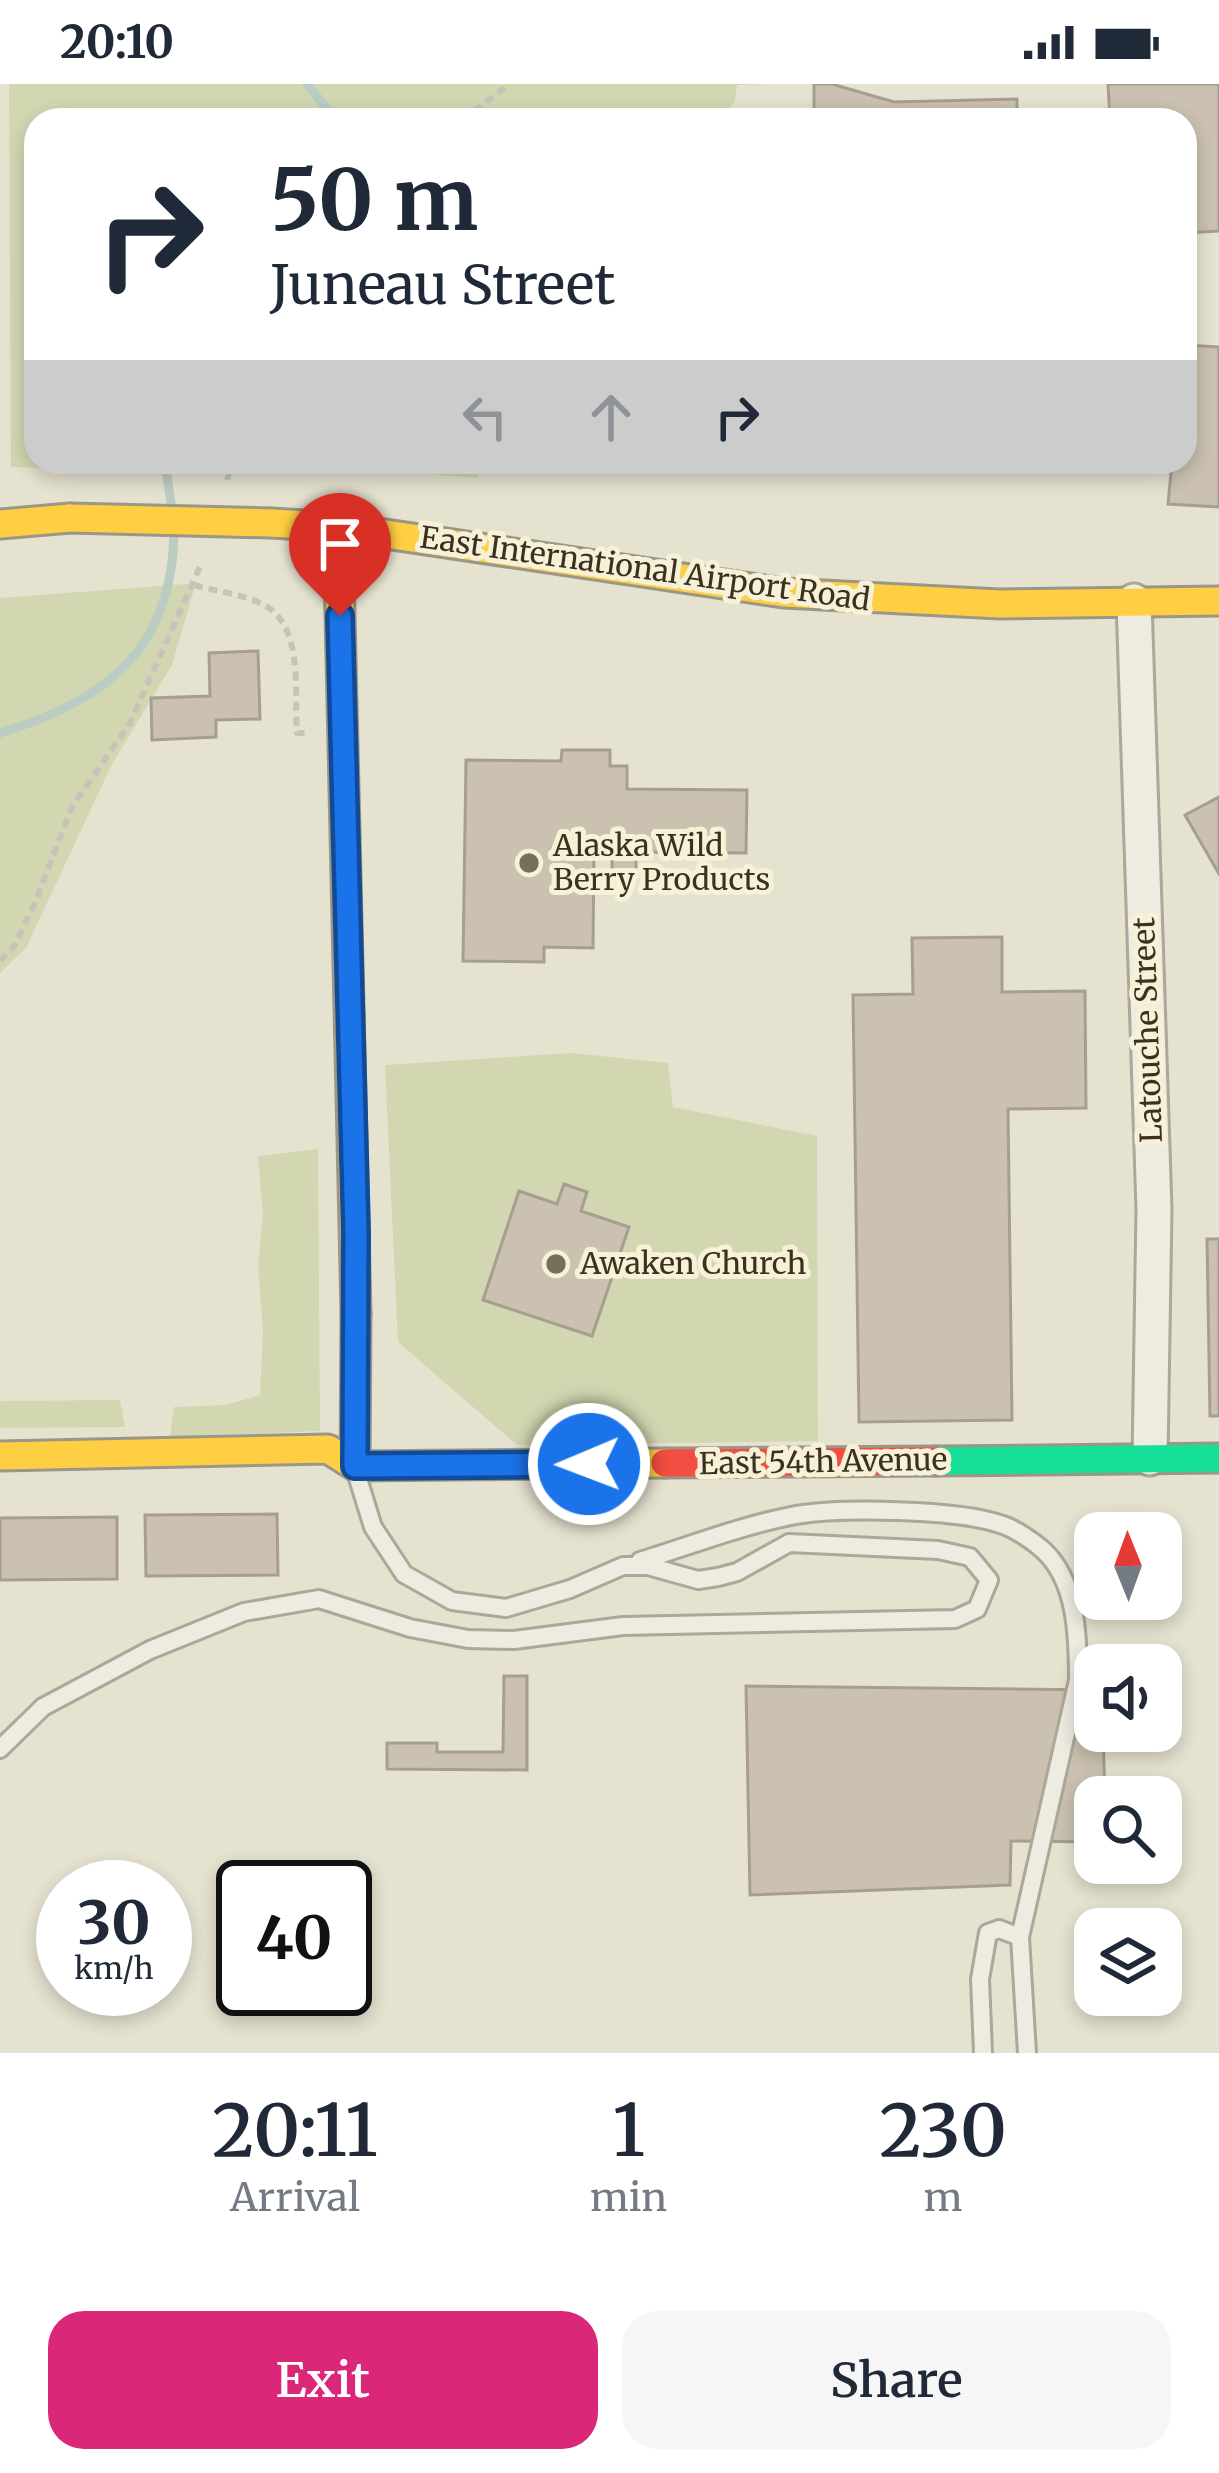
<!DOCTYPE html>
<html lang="en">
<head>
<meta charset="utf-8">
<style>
	:root { --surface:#fff; --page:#f6f6f7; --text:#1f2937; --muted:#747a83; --accent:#db2777 }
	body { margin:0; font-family:Merriweather,serif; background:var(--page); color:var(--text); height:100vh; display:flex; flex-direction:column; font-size:45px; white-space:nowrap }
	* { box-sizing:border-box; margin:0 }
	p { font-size:39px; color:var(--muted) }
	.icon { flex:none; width:66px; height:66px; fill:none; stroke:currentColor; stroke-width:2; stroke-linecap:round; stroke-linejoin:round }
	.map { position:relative; height:1969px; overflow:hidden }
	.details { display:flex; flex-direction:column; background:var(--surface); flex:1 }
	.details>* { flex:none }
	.hud { position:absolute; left:24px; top:24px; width:1173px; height:366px; border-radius:36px; box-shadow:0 6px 18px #0003; background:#fff; color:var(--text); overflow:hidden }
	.needle { width:78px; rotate:359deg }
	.tools { position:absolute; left:1074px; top:1428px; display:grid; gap:24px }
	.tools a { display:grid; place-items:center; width:108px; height:108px; border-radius:24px; background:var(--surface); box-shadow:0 6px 18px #0003; font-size:60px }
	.speed { position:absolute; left:36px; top:1776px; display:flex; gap:24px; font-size:60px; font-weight:700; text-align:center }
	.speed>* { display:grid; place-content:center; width:156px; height:156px; border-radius:50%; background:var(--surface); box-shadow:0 6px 18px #0003; line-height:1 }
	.speed small { font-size:30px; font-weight:400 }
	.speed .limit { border:6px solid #111; border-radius:18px; background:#fff; color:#111 }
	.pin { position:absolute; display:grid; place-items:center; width:102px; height:102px; color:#fff; margin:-123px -51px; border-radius:50% 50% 50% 0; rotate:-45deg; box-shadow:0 0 12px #0007 }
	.pin .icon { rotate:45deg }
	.me { position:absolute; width:132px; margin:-66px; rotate:269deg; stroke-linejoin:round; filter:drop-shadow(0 0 9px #0008) }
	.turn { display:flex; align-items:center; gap:42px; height:252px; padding:0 48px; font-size:54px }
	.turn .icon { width:156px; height:156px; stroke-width:2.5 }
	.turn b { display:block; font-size:84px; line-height:102px }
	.lanes { display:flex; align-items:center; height:114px; padding:0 48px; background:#0003; justify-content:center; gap:60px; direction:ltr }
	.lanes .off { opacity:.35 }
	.eta { display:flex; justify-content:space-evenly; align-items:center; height:204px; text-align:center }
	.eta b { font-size:72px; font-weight:600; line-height:84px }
	.action { display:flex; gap:24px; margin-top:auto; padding:24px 48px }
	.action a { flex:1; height:138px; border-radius:36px; background:var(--accent); color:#fff; font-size:48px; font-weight:600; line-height:138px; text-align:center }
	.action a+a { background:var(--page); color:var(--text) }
	.status { display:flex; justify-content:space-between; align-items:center; height:84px; padding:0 60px; background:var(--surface); direction:ltr }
	.status svg { height:33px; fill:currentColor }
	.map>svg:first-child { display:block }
	.green { fill:#d2d7b2 }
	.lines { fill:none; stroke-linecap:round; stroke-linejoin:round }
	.stream { stroke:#bbccc3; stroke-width:9 }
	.building { fill:#cac1b0; stroke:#a79e8f; stroke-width:3 }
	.lane-casing { stroke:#aca798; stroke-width:22 }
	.street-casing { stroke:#aca798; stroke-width:39 }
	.fast-casing { stroke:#9b9688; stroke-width:33 }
	.slow-casing { stroke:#9b9688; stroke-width:33 }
	.jam-casing { stroke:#9b9688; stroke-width:33 }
	.path { stroke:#c7c3b8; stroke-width:6; stroke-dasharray:9 6; stroke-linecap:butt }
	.lane { stroke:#eeebe1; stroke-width:16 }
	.street { stroke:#eeebe1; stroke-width:33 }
	.fast { stroke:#16e098; stroke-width:27 }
	.slow { stroke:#ffcf43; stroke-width:27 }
	.jam { stroke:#f24e42; stroke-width:27 }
	.slow-bridge-casing { stroke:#9b9688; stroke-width:33; stroke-linecap:butt }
	.slow-bridge { stroke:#ffcf43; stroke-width:27 }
	.route-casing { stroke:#114b97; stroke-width:30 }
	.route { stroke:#1a73e8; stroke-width:21 }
	.poi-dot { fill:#776f5e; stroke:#f6f1d7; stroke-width:4.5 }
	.labels { text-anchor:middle; stroke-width:10; stroke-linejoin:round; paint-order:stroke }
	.street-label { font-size:30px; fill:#3b3120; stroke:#f6f1d7 }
	.poi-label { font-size:30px; fill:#3b3120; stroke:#f6f1d7; text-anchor:start }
</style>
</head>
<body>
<div class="status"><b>20:10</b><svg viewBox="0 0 49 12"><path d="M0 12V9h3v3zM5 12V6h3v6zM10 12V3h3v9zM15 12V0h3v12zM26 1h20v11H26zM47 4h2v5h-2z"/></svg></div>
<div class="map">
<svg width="1219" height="1969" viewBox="0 0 1219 1969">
	<rect width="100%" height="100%" fill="#e6e2d0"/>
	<!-- green -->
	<path class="green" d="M 9,0 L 771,0 L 737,1 L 735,18 L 717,36 L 36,36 L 36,378 L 209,378 L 206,388 L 11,383 Z
		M 275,378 L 478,378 L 478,394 Z
		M 186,500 L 194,505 L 172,581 L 112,680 L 26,864 L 0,889 L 0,514 Z
		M 571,969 L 668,979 L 673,1023 L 817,1052 L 818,1357 L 517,1361 L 398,1258 L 385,981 Z
		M 318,1065 L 320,1347 L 170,1353 L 174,1323 L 226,1321 L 260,1311 L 263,1247 L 258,1180 L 263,1131 L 258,1072 Z
		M 120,1316 L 125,1343 L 0,1344 L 0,1317 Z"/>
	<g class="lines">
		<!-- stream -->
		<path class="stream" d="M 307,0 L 336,36
			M 165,378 L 172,426
			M 0,649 C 105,617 172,567 174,449"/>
	</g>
	<!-- building -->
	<path class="building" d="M 814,0 L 832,0 L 894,18 L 1017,15 L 1017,36 L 814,36 Z
		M 1108,0 L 1219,0 L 1219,147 L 1185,149 L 1185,36 L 1110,36 Z
		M 1185,261 L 1219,263 L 1219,423 L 1168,420 L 1172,378 L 1185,378 Z
		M 258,567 L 260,635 L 216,636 L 216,653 L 152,656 L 151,614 L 210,612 L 209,569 Z
		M 562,666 L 610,666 L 610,682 L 627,682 L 627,705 L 747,706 L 746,769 L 636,768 L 636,789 L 612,788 L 612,766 L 594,766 L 593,864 L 544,863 L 544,878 L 463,877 L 466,676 L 561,677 Z
		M 1219,713 L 1219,790 L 1185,731 Z
		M 1002,853 L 1002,908 L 1085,907 L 1086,1024 L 1008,1025 L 1012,1336 L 859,1338 L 853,911 L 913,910 L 912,854 Z
		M 564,1100 L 587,1108 L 581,1127 L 629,1143 L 592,1252 L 483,1216 L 519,1107 L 557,1120 Z
		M 1207,1155 L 1219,1155 L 1219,1332 L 1210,1332 Z
		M 277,1430 L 278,1491 L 146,1492 L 145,1431 Z
		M 117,1433 L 117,1495 L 0,1496 L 0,1434 Z
		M 504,1592 L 527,1592 L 527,1686 L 387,1685 L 387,1659 L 437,1659 L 437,1668 L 503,1668 Z
		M 746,1602 L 1095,1606 L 1095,1647 L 1103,1647 L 1105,1713 L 1095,1713 L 1095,1758 L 1011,1757 L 1010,1801 L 750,1811 Z"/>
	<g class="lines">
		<!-- lane casing -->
		<g class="lane-casing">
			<path id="lane" d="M 640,1477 C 689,1462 740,1442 791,1432 C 836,1423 960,1425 1003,1441 C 1015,1445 1033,1457 1043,1466 C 1077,1497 1078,1553 1078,1596 L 1020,1853
				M 0,1665 L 43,1623 L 150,1566 L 244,1528 L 319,1515 L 410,1544 L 468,1555 L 514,1556 L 623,1542 L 955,1535 L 977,1525 L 989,1496 L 970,1473 L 938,1466 L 789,1459 L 737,1488 L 718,1493 L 698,1496 L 648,1482 L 623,1482 L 570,1505 L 506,1524 L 452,1517 L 404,1490 L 373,1443 L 356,1388
				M 983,1969 L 980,1895 L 988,1849 L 999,1845 L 1020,1853 L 1027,1969"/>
		</g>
		<!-- street casing -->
		<g class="street-casing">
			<path id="street" d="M 1134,517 L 1154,1125 L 1150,1374"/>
		</g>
		<!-- fast casing -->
		<g class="fast-casing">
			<path id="fast" d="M 936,1377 L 1219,1374
				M 355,1382 L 356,1230"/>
		</g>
		<!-- slow casing -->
		<g class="slow-casing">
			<path id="slow" d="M 271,439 L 338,443 L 784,509 L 1000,520 L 1219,517
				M 0,440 L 70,434
				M 338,443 L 356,1230
				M 0,1372 L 328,1365 L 355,1382 L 665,1379"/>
		</g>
		<!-- jam casing -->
		<g class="jam-casing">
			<path id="jam" d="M 665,1379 L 936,1377"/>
		</g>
		<!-- path -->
		<path class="path" d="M 462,36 L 510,0
			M 227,396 L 232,378
			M 194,501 C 215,507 240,510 260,519 C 305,538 294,608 297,649 L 309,649
			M 0,877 L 15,861 L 36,816 L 72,723 L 130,639 L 202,478"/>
		<!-- lane -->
		<use href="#lane" class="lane"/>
		<!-- street -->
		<use href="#street" class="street"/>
		<!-- fast -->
		<use href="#fast" class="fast"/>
		<!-- slow -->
		<use href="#slow" class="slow"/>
		<!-- jam -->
		<use href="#jam" class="jam"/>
		<!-- slow-bridge casing -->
		<g class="slow-bridge-casing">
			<path id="slow-bridge" d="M 70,434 L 271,439"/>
		</g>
		<!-- slow-bridge -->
		<use href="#slow-bridge" class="slow-bridge"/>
	</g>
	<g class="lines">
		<!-- route casing -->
		<g class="route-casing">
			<path id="route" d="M 340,532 L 356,1149 L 355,1382 L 589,1380"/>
		</g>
		<!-- route -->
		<use href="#route" class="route"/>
	</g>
	<!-- markers -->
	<g class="poi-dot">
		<circle cx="529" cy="779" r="12"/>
		<circle cx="556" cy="1180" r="12"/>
	</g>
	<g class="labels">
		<!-- street labels -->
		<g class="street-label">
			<text transform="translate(645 485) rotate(8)" y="10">East International Airport Road</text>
			<text transform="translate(1148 946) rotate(-92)" y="10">Latouche Street</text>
			<text transform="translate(823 1378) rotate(-1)" y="10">East 54th Avenue</text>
		</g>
		<!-- poi labels -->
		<g class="poi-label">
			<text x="553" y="772">Alaska Wild<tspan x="553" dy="34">Berry Products</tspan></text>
			<text x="580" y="1190">Awaken Church</text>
		</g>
	</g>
</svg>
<div class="tools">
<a><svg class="needle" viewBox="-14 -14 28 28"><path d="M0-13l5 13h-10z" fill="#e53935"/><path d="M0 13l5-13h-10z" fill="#747a83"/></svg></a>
<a><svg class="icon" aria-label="sound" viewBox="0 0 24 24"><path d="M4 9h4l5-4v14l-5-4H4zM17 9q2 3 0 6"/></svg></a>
<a><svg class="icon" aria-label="search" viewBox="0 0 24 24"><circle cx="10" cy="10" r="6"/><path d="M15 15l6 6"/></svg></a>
<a><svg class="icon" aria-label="layers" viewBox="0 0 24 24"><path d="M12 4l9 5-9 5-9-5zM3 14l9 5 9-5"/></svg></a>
</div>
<div class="speed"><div>30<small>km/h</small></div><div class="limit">40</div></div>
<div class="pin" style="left:340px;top:532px;background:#d93025"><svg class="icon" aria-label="arrive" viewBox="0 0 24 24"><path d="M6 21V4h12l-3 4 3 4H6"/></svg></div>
<svg class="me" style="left:589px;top:1380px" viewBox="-20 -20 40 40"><circle r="17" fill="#1a73e8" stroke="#fff" stroke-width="3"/><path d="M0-11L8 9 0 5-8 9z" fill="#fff"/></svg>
<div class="hud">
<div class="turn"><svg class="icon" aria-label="right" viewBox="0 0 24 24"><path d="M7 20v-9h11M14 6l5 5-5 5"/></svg><div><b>50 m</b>Juneau Street</div></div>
<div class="lanes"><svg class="icon off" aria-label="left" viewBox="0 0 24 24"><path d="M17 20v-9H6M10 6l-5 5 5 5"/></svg><svg class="icon off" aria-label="ahead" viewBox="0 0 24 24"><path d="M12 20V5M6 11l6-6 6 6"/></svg><svg class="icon" aria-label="right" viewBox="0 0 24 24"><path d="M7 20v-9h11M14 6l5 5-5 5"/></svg></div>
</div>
</div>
<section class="details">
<div class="eta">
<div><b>20:11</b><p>Arrival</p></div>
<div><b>1</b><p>min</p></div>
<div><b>230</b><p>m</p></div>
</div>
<div class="action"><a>Exit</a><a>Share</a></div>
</section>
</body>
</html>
